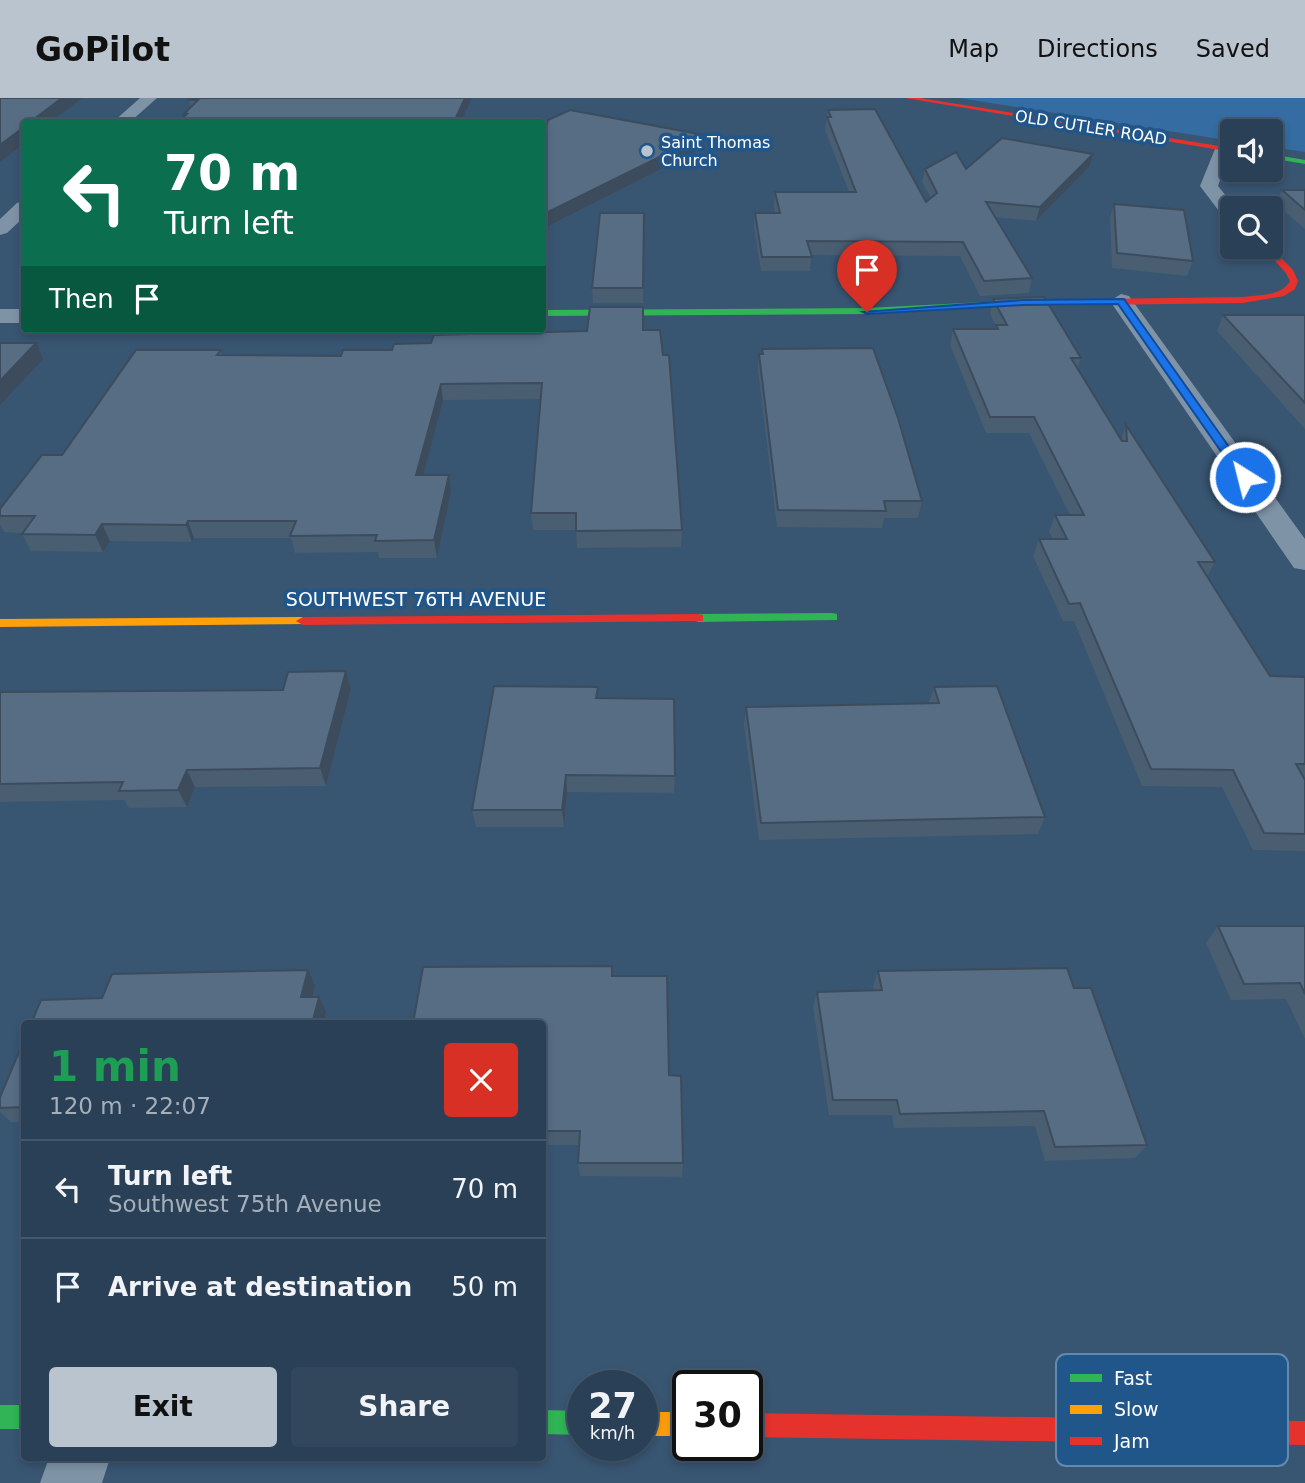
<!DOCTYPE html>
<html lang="en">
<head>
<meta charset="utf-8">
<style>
	:root { --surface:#2a4056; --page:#32475c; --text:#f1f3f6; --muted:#a5afb9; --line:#46596c; --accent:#b9c4ce }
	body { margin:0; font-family:"DejaVu Sans",sans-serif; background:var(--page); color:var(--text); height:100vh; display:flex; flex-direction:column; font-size:26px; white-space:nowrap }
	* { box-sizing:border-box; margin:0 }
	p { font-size:23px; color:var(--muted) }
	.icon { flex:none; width:38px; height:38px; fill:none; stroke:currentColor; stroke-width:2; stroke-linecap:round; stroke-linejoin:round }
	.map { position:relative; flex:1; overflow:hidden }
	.drawer { position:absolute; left:21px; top:922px; width:525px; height:441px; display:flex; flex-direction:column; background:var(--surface); border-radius:7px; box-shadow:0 4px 10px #0003,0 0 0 2px var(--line) }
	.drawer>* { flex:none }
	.banner { position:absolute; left:21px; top:21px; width:525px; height:214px; border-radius:7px; box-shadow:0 4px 10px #0003,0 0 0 2px var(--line); background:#0b6e4f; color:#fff; overflow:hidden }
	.controls { position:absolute; left:1220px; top:21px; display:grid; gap:14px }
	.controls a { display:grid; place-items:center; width:63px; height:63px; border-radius:7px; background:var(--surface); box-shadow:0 4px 10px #0003,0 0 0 2px var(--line); font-size:35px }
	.speed { position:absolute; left:567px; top:1272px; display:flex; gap:14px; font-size:35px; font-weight:700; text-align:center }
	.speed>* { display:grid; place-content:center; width:91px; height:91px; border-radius:50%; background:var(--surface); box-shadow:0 4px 10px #0003,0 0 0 2px var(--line); line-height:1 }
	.speed small { font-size:18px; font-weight:400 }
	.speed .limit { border:4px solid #111; border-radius:10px; background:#fff; color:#111 }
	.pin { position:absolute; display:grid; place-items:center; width:60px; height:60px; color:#fff; margin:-72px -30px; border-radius:50% 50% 50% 0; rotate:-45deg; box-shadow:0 0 7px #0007 }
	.pin .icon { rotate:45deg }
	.me { position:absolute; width:77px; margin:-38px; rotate:324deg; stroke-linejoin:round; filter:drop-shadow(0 0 5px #0008) }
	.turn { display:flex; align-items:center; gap:24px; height:147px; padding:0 28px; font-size:32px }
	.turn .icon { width:91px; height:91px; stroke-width:2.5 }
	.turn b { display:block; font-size:49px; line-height:60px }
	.then { display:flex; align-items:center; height:66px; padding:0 28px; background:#0003; gap:14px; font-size:26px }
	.round { display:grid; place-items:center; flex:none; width:74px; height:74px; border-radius:7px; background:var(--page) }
	.head { display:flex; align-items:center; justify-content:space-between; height:119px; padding:0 28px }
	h1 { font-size:42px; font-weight:800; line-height:52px; color:#1e9e55 }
	.cta { display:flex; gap:14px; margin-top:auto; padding:14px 28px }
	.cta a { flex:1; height:80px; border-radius:7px; background:var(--accent); color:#111; font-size:28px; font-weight:800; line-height:80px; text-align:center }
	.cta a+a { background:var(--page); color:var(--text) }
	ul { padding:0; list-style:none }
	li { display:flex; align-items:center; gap:21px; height:98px; padding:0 28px; border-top:2px solid var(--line) }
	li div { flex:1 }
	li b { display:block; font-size:26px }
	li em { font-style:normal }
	header { display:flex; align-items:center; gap:42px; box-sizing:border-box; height:98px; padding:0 35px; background:var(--accent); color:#111 }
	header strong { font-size:33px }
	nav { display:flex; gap:38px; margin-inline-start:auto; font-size:24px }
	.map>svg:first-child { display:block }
	.green { fill:#356ca1 }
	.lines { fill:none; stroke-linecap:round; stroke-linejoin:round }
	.street { fill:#7f93a7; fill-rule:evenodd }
	.fast { fill:#30b455; fill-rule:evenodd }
	.slow { fill:#ff9f0a; fill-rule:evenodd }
	.jam { fill:#e5322d; fill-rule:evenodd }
	.wall { fill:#4a5e72 }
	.shaded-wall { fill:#3c4c5c }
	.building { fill:#566d84; stroke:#3c4c5c; stroke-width:2 }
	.route { fill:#1a73e8; stroke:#114b97; stroke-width:2 }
	.poi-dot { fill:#b9c4ce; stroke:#20568a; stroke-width:2.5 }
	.labels { text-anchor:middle; stroke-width:7; stroke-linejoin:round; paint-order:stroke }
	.far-street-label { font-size:16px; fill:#fff; stroke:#20568a }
	.far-poi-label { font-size:16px; fill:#fff; stroke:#20568a; text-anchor:start }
	.street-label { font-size:19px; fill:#fff; stroke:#20568a }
	.key { fill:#20568a; stroke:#6389ad; stroke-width:2 }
	.key-label { font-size:19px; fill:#fff }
</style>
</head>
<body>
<header>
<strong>GoPilot</strong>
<nav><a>Map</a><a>Directions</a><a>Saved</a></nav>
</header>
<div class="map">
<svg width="1305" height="1385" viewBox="0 0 1305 1385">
	<rect width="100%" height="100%" fill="#385572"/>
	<!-- green -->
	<path class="green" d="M 959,0 L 1305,0 L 1305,54 L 1271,49 L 1270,33 L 1232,33 L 1232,43 Z"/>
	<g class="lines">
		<!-- street -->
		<path class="street" d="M 140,0 L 157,0 L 130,24 L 113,24 Z
			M 1223,46 L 1231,51 L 1218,88 L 1236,110 L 1232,110 L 1232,123 L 1225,121 L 1200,88 L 1215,51 Z
			M 24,103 L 24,119 L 7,135 L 0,137 L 0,121 L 17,105 Z
			M 1121,196 L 1129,198 L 1305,441 L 1305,472 L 1294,470 L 1110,203 Z
			M 0,211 L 24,211 L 24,225 L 0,225 Z
			M 49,1360 L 110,1360 L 102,1385 L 40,1385 Z"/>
		<!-- fast -->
		<path class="fast" d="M 1270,56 L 1305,62 L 1305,66 L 1270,60 Z
			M 1022,202 L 1025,203 L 1025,207 L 867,216 L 542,218 L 542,212 L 867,210 Z
			M 832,515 L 837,516 L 837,522 L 698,524 L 691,520 L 698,516 Z
			M 0,1307 L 24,1307 L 24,1331 L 0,1331 Z
			M 542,1312 L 583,1313 L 583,1337 L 542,1336 Z"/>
		<!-- slow -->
		<path class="slow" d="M 303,519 L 310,523 L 308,526 L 0,529 L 0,521 Z
			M 642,1314 L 688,1314 L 688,1338 L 642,1338 Z"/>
		<!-- jam -->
		<path class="jam" d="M 905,0 L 920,0 L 1232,50 L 1232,54 Z
			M 1262,149 L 1270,149 L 1293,172 L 1298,183 L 1295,191 L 1284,198 L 1243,205 L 1022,208 L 1017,205 L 1022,202 L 1243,199 C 1259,197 1282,198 1290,183 L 1286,175 Z
			M 698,516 L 703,517 L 703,523 L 303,527 L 296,523 L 303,519 Z
			M 747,1315 L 1305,1323 L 1305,1347 L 747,1339 Z"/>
	</g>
	<!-- wall -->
	<path class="wall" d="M 191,0 L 472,0 L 461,24 L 184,18 L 184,16 L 191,9 L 189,2 Z
		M 828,12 L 926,104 L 931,100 L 922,84 L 925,71 L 1089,69 L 1036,123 L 995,119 L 1032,180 L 1029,195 L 980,198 L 960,158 L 811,157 L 810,173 L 761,173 L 754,129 L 755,115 L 775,115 L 774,108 L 775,94 L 849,94 L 825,32 Z
		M 1305,91 L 1305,131 L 1276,106 L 1282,92 L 1304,92 Z
		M 1114,106 L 1193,163 L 1187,178 L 1112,170 L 1110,120 Z
		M 644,115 L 643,205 L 593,205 L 592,190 Z
		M 993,201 L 1081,260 L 1077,271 L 1121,341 L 1126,327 L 1215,464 L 1207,479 L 1270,578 L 1305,579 L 1305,753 L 1253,752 L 1222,689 L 1142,688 L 1074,523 L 1063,523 L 1033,458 L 1039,441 L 1053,441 L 1049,434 L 1055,417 L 1070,417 L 1029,335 L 986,335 L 950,247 L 953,231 L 995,231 L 996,228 L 990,216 Z
		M 1223,217 L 1305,217 L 1305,331 L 1217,233 Z
		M 643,232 L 682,432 L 681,449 L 577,450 L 576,432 L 533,432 L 531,415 L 541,301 L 443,302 L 423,377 L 451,394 L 437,460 L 379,460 L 378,454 L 295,455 L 291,440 L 194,440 L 192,444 L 110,443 L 103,454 L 31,453 L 22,436 L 23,435 L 4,434 L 0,426 L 0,411 L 62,357 L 221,252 L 222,257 L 341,258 L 392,252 L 431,245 Z
		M 762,251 L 922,403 L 918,420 L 884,420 L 882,430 L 777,429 L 758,272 L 759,256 L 762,256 Z
		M 346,573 L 351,591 L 326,688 L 195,689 L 187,709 L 129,710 L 124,702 L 0,704 L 0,594 L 283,592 Z
		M 934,589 L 1045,719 L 1038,736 L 759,742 L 744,626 L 746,609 L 929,605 Z
		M 598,600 L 675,678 L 674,695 L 567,694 L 564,729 L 476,729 L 472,712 Z
		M 1218,828 L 1305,828 L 1305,941 L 1286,901 L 1231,902 L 1206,845 Z
		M 878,873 L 1074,890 L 1147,1047 L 1135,1060 L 1045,1063 L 1035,1028 L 894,1030 L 892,1017 L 829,1017 L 813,909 L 817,894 L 874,892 L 873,889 Z
		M 613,878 L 669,977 L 683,1065 L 682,1079 L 580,1078 L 578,1065 L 579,1047 L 542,1047 L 542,926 Z
		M 24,942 L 24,1024 L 11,1024 L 0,1014 L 0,999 Z"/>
	<!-- shaded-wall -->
	<path class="shaded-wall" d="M 62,0 L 82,0 L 51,24 L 30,24 Z
		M 465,0 L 472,0 L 461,24 L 454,24 Z
		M 24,29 L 24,45 L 0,64 L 0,47 Z
		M 704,37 L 704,49 L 542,131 L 542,117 Z
		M 1093,56 L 1089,69 L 1036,123 L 1040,109 Z
		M 36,245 L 43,261 L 0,307 L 0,283 Z
		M 441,286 L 443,302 L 419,394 L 416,377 Z
		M 449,377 L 451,394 L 437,460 L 434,442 Z
		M 188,423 L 194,440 L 192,444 L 186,427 Z
		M 102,426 L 110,443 L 103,454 L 95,437 Z
		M 346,573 L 351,591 L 326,688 L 320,670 Z
		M 187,672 L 195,689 L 187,709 L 178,692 Z
		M 566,677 L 567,694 L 564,729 L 562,712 Z
		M 308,872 L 315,888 L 308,915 L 301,899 Z
		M 319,899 L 326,914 L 323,926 L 312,926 Z"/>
	<!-- building -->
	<path class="building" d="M 0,0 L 62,0 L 30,24 L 24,24 L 24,29 L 0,47 Z
		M 191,0 L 465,0 L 454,24 L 178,24 L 187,16 L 184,16 L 198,2 L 189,2 Z
		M 875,11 L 926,104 L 937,95 L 925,71 L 956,54 L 966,71 L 1002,40 L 1093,56 L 1040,109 L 986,104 L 1032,180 L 984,183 L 963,144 L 807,143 L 812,159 L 762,159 L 755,115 L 780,115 L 775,94 L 856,94 L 827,19 L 831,19 L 828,12 Z
		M 570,12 L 704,37 L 542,117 L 542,48 L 548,22 Z
		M 1282,92 L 1305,92 L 1305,112 Z
		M 1114,106 L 1184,112 L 1193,163 L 1117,155 Z
		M 600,115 L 644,115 L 643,190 L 592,190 Z
		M 1044,199 L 1081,260 L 1071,260 L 1122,343 L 1127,343 L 1126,327 L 1215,464 L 1198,464 L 1270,578 L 1305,579 L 1305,666 L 1296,666 L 1305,682 L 1305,736 L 1264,735 L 1233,672 L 1151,671 L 1080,505 L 1069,506 L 1039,441 L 1067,441 L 1055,417 L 1084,417 L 1034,319 L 990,319 L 953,231 L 998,231 L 996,227 L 1007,227 L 993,201 Z
		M 590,209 L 643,209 L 643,232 L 660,232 L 663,257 L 669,257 L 682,432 L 576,433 L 576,415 L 531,415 L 542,285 L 441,286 L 416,377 L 449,377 L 434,442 L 375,443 L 377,437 L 290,438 L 296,423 L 188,423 L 186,427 L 102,426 L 95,437 L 22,436 L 35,418 L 0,418 L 0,411 L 42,357 L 62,357 L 136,252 L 221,252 L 217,257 L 341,258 L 343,252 L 392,252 L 394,246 L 431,245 L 434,237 L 587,233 Z
		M 1223,217 L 1305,217 L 1305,305 Z
		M 0,245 L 36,245 L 0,283 Z
		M 873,250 L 898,320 L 922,403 L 884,403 L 886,413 L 778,412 L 759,256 L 763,256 L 762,251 Z
		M 346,573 L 320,670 L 187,672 L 178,692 L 119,693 L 123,684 L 0,686 L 0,594 L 283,592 L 288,574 Z
		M 494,588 L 598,589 L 596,600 L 674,601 L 675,678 L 566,677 L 562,712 L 472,712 Z
		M 997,588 L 1045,719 L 761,725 L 746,609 L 939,605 L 934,589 Z
		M 1218,828 L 1305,828 L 1305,896 L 1300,885 L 1244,886 Z
		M 612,868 L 612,878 L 667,878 L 669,977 L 681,978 L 683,1065 L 578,1065 L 580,1033 L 542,1033 L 542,926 L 413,926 L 423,869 Z
		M 1067,870 L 1074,890 L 1091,890 L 1147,1047 L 1055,1049 L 1044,1013 L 900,1016 L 897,1002 L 833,1002 L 817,894 L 882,892 L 878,873 Z
		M 308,872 L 301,899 L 319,899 L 312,926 L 31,926 L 41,902 L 102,900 L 112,876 Z
		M 24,942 L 24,1009 L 0,1010 L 0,999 Z"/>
	<!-- route -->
	<path class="route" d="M 1124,201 L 1249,377 L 1249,382 L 1241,382 L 1118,206 L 1023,207 L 867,216 L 863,214 L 1023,202 Z"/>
	<!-- markers -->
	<circle class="poi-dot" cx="647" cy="53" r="7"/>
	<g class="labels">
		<!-- far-street labels -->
		<g class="far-street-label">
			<text transform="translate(1091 29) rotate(9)" y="6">OLD CUTLER ROAD</text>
		</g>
		<!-- far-poi labels -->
		<g class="far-poi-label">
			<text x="661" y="50">Saint Thomas<tspan x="661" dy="18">Church</tspan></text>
		</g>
		<!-- street labels -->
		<g class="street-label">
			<text x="416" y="508">SOUTHWEST 76TH AVENUE</text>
		</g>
	</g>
	<!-- legend -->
	<rect x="1056" y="1256" width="232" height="112" rx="10" class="key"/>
	<rect x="1070" y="1276" width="32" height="8" fill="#30b455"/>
	<rect x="1070" y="1307" width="32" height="9" fill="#ff9f0a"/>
	<rect x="1070" y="1339" width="32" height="8" fill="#e5322d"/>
	<g class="key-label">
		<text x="1114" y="1287">Fast</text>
		<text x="1114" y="1318">Slow</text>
		<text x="1114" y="1350">Jam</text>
	</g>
</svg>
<div class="controls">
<a><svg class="icon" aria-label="sound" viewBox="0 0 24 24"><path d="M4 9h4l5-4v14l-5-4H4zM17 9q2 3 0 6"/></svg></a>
<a><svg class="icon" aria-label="search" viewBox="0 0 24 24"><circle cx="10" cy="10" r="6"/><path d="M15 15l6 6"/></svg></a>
</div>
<div class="speed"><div>27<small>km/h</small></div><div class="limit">30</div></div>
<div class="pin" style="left:867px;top:214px;background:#d93025"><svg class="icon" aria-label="arrive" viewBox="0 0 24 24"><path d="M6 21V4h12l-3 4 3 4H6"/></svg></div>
<svg class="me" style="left:1245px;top:379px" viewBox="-20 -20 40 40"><circle r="17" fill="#1a73e8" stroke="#fff" stroke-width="3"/><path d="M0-11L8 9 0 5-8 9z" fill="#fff"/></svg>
<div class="banner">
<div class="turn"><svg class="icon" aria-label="left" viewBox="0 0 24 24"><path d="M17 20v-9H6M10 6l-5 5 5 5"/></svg><div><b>70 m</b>Turn left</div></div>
<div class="then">Then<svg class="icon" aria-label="arrive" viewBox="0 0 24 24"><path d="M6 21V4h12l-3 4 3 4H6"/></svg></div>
</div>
<section class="drawer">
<div class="head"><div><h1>1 min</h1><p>120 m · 22:07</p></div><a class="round" style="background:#d93025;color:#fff"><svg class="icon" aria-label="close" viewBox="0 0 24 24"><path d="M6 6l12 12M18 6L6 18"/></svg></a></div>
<ul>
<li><svg class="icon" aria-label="left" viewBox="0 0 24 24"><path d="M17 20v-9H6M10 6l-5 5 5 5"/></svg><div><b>Turn left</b><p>Southwest 75th Avenue</p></div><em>70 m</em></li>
<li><svg class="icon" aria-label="arrive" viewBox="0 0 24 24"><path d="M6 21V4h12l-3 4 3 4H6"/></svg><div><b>Arrive at destination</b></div><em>50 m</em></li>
</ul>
<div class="cta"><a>Exit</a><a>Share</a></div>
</section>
</div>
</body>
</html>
